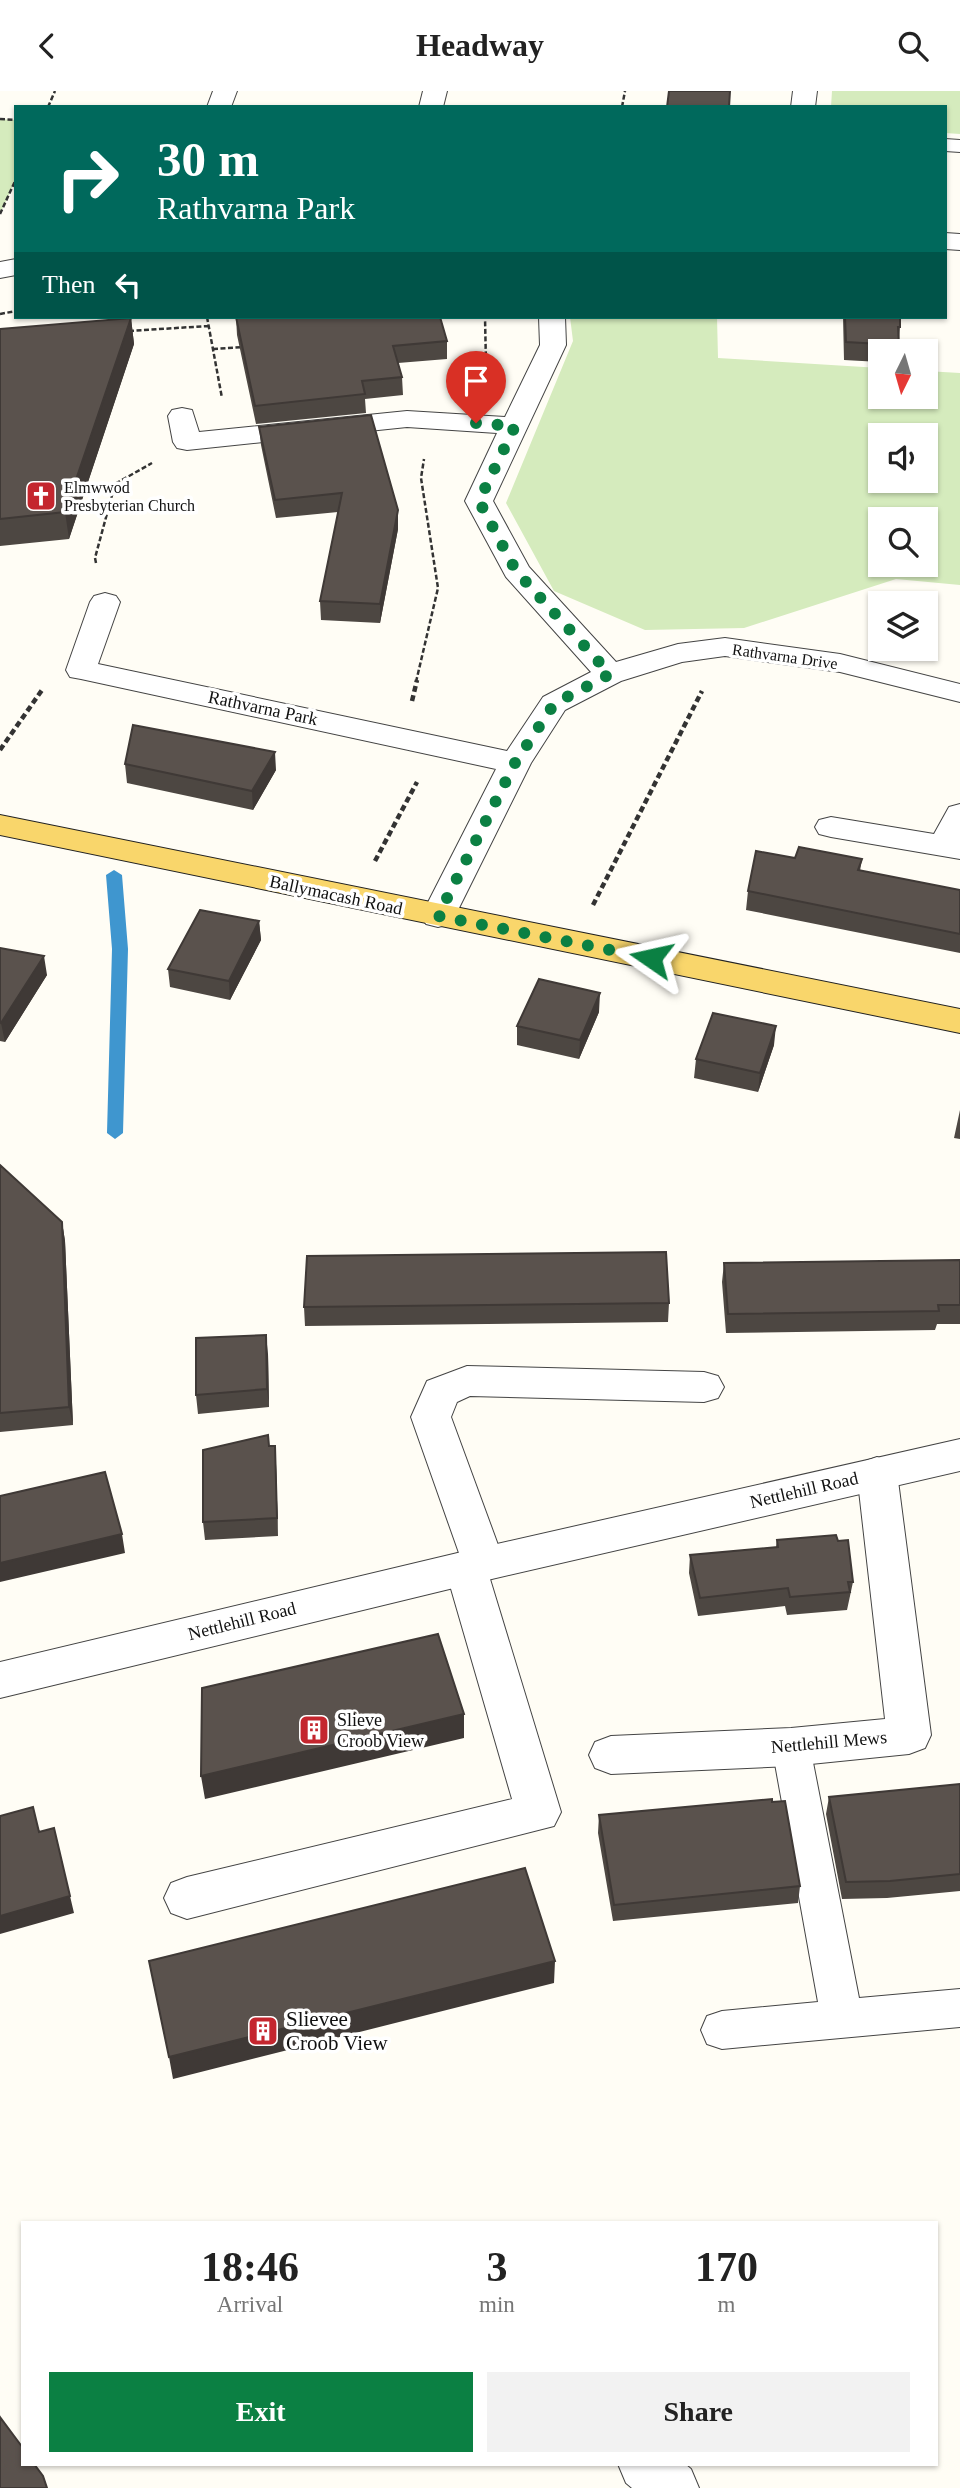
<!DOCTYPE html>
<html lang="en">
<head>
<meta charset="utf-8">
<style>
	:root { --surface:#fff; --page:#f2f2f2; --text:#222; --muted:#767676; --accent:#0b8043 }
	body { margin:0; font-family:"Times New Roman",serif; background:var(--page); color:var(--text); height:100vh; display:flex; flex-direction:column; font-size:26px; white-space:nowrap }
	* { box-sizing:border-box; margin:0 }
	p { font-size:23px; color:var(--muted) }
	.icon { flex:none; width:38px; height:38px; fill:none; stroke:currentColor; stroke-width:2; stroke-linecap:round; stroke-linejoin:round }
	.map { position:relative; flex:1; overflow:hidden }
	.details { position:absolute; left:21px; top:2130px; width:917px; height:245px; display:flex; flex-direction:column; background:var(--surface); border-radius:0px; box-shadow:0 2px 5px #0004 }
	.details>* { flex:none }
	.banner { position:absolute; left:14px; top:14px; width:933px; height:214px; border-radius:0px; box-shadow:0 2px 5px #0004; background:#00695c; color:#fff; overflow:hidden }
	.needle { width:46px; rotate:185deg }
	.buttons { position:absolute; left:868px; top:248px; display:grid; gap:14px }
	.buttons a { display:grid; place-items:center; width:70px; height:70px; border-radius:0px; background:var(--surface); box-shadow:0 2px 5px #0004; font-size:35px }
	.pin { position:absolute; display:grid; place-items:center; width:60px; height:60px; color:#fff; margin:-72px -30px; border-radius:50% 50% 50% 0; rotate:-45deg; box-shadow:0 0 7px #0007 }
	.pin .icon { rotate:45deg }
	.me { position:absolute; width:77px; margin:-38px; rotate:281deg; stroke-linejoin:round; filter:drop-shadow(0 0 5px #0008) }
	.turn { display:flex; align-items:center; gap:24px; height:147px; padding:0 28px; font-size:32px }
	.turn .icon { width:91px; height:91px; stroke-width:2.5 }
	.turn b { display:block; font-size:49px; line-height:60px }
	.then { display:flex; align-items:center; height:66px; padding:0 28px; background:#0003; gap:14px; font-size:26px }
	.eta { display:flex; justify-content:space-evenly; align-items:center; height:119px; text-align:center }
	.eta b { font-size:42px; font-weight:700; line-height:49px }
	.button { display:flex; gap:14px; margin-top:auto; padding:14px 28px }
	.button a { flex:1; height:80px; border-radius:0px; background:var(--accent); color:#fff; font-size:28px; font-weight:700; line-height:80px; text-align:center }
	.button a+a { background:var(--page); color:var(--text) }
	header { display:flex; justify-content:space-between; align-items:center; height:91px; padding:0 28px; background:var(--surface); font-size:32px; font-weight:700 }
	.map>svg:first-child { display:block }
	.green { fill:#d5ebbd; fill-rule:evenodd }
	.lines { fill:none; stroke-linecap:round; stroke-linejoin:round }
	.stream { fill:#3f96cf; fill-rule:evenodd }
	.service-casing { stroke:#444; stroke-width:2 }
	.minor-casing { stroke:#444; stroke-width:2 }
	.tertiary-casing { stroke:#444; stroke-width:2 }
	.primary-casing { stroke:#222; stroke-width:2 }
	.path-far1 { stroke:#333; stroke-width:2.5; stroke-dasharray:5 2.5; stroke-linecap:butt }
	.path { stroke:#333; stroke-width:4.5; stroke-dasharray:6 3.5; stroke-linecap:butt }
	.service { fill:#fff; fill-rule:evenodd }
	.minor { fill:#fff; fill-rule:evenodd }
	.tertiary { fill:#fff; fill-rule:evenodd }
	.primary { fill:#f9d66b; fill-rule:evenodd }
	.wall { fill:#4d4742 }
	.shaded-wall { fill:#3f3936 }
	.building { fill:#5a524d; stroke:#3f3936; stroke-width:2 }
	.route { stroke:#0b8043; stroke-width:12; stroke-dasharray:0 21.6 }
	.labels { text-anchor:middle; stroke-width:7; stroke-linejoin:round; paint-order:stroke }
	.far-poi-label { font-size:16px; fill:#111; stroke:#fff; text-anchor:start }
	.far-street-label { font-size:16px; fill:#111; stroke:#fff }
	.street-label { font-size:18px; fill:#111; stroke:#fff }
	.poi-label { font-size:18px; fill:#111; stroke:#fff; text-anchor:start }
	.near-poi-label { font-size:21px; fill:#111; stroke:#fff; text-anchor:start }
</style>
</head>
<body>
<header><svg class="icon" aria-label="back" viewBox="0 0 24 24"><path d="M15 5l-7 7 7 7"/></svg>Headway<svg class="icon" aria-label="search" viewBox="0 0 24 24"><circle cx="10" cy="10" r="6"/><path d="M15 15l6 6"/></svg></header>
<div class="map">
<svg width="960" height="2397" viewBox="0 0 960 2397">
	<rect width="100%" height="100%" fill="#fffdf5"/>
	<!-- green -->
	<path class="green" d="M 832,0 L 960,0 L 960,43 L 945,42 L 945,16 L 831,16 Z
		M 0,28 L 16,29 L 16,88 L 0,123 Z
		M 570,226 L 717,226 L 718,267 L 880,277 L 880,306 L 926,306 L 926,280 L 960,282 L 960,494 L 896,488 L 744,537 L 645,539 L 554,500 L 506,412 L 573,250 ZM 880,345 L 926,345 L 926,390 L 880,390 ZM 880,429 L 926,429 L 926,474 L 880,474 Z"/>
	<g class="lines">
		<!-- stream -->
		<path class="stream" d="M 114,779 L 122,784 L 128,858 L 123,1042 L 115,1048 L 107,1042 L 112,858 L 106,784 Z"/>
		<!-- service casing -->
		<g class="service-casing">
			<path id="service" d="M 945,48 L 960,49 L 960,61 L 945,60 Z
				M 791,1640 L 805,1644 L 810,1656 L 859,1907 L 960,1898 L 960,1936 L 722,1958 L 707,1953 L 701,1939 L 707,1925 L 722,1920 L 818,1911 L 772,1656 L 777,1644 Z"/>
		</g>
		<!-- minor casing -->
		<g class="minor-casing">
			<path id="minor" d="M 213,0 L 237,0 L 231,16 L 207,16 Z
				M 423,0 L 447,0 L 443,16 L 419,16 Z
				M 793,0 L 817,0 L 815,16 L 791,16 Z
				M 945,142 L 960,143 L 960,159 L 945,158 Z
				M 16,168 L 16,184 L 0,187 L 0,171 Z
				M 539,226 L 565,226 L 566,254 L 493,410 L 529,476 L 616,571 L 678,553 L 725,547 L 840,563 L 960,593 L 960,611 L 840,581 L 725,565 L 682,571 L 621,590 L 565,619 L 531,672 L 455,825 L 450,833 L 438,836 L 426,833 L 421,825 L 496,678 L 81,588 L 70,586 L 66,579 L 90,511 L 94,505 L 105,502 L 116,505 L 120,511 L 98,573 L 507,660 L 543,606 L 591,581 L 506,486 L 465,410 L 497,342 L 407,336 L 187,359 L 177,357 L 173,351 L 168,325 L 172,319 L 182,317 L 192,319 L 199,341 L 407,320 L 505,326 L 540,254 Z
				M 960,713 L 960,768 L 831,746 L 819,743 L 815,736 L 819,729 L 831,726 L 934,743 L 949,716 Z
				M 467,1275 L 704,1281 L 718,1285 L 724,1296 L 718,1307 L 704,1311 L 470,1305 L 457,1311 L 451,1326 L 505,1473 L 499,1485 L 490,1488 L 561,1721 L 554,1735 L 187,1828 L 171,1822 L 164,1807 L 171,1792 L 187,1786 L 512,1708 L 445,1477 L 451,1465 L 459,1462 L 411,1326 L 427,1290 Z
				M 877,1366 L 891,1371 L 897,1382 L 931,1644 L 925,1657 L 909,1663 L 791,1675 L 611,1683 L 595,1677 L 589,1664 L 595,1651 L 611,1645 L 791,1637 L 885,1628 L 857,1382 L 863,1371 Z
				M 618,2373 L 685,2373 L 691,2378 L 699,2397 L 632,2397 L 626,2392 Z"/>
		</g>
		<!-- tertiary casing -->
		<g class="tertiary-casing">
			<path id="tertiary" d="M 960,1348 L 960,1380 L 466,1494 L 0,1607 L 0,1571 L 466,1460 Z"/>
		</g>
		<!-- primary casing -->
		<g class="primary-casing">
			<path id="primary" d="M 0,724 L 960,918 L 960,942 L 0,744 Z"/>
		</g>
		<!-- path-far1 -->
		<path class="path-far1" d="M 48,16 L 55,0
			M 622,16 L 625,0
			M 0,28 L 16,29
			M 0,123 L 16,88
			M 0,223 L 16,220
			M 207,226 L 222,307
			M 129,240 L 208,235
			M 213,258 L 243,256
			M 476,293 L 486,273 L 485,226
			M 96,472 L 95,467 L 115,393 L 152,372
			M 416,591 L 438,497 L 421,387 L 424,368"/>
		<!-- path -->
		<path class="path" d="M 412,610 L 417,589
			M 0,659 L 42,599
			M 375,770 L 417,691
			M 593,814 L 702,600"/>
		<!-- service -->
		<use href="#service" class="service"/>
		<!-- minor -->
		<use href="#minor" class="minor"/>
		<!-- tertiary -->
		<use href="#tertiary" class="tertiary"/>
		<!-- primary -->
		<use href="#primary" class="primary"/>
	</g>
	<!-- wall -->
	<path class="wall" d="M 236,226 L 447,250 L 447,268 L 398,272 L 402,286 L 403,304 L 365,308 L 366,322 L 256,333 L 237,244 Z
		M 843,226 L 900,226 L 900,236 L 898,261 L 880,261 L 880,271 L 844,269 Z
		M 131,227 L 134,253 L 69,448 L 0,455 L 0,238 Z
		M 259,336 L 398,438 L 380,532 L 321,529 L 320,510 L 338,421 L 276,427 L 261,354 Z
		M 125,673 L 276,679 L 253,719 L 127,692 Z
		M 795,767 L 862,768 L 860,780 L 960,799 L 960,862 L 746,819 L 748,800 Z
		M 259,830 L 261,849 L 230,909 L 170,896 L 168,878 Z
		M 0,857 L 47,884 L 5,951 L 0,950 Z
		M 599,921 L 579,968 L 517,954 L 517,935 Z
		M 774,954 L 758,1001 L 694,987 L 696,968 Z
		M 960,1019 L 960,1048 L 954,1047 Z
		M 0,1074 L 62,1131 L 65,1150 L 73,1334 L 0,1341 Z
		M 960,1169 L 960,1233 L 937,1233 L 935,1239 L 726,1242 L 722,1191 L 724,1172 Z
		M 669,1212 L 668,1231 L 305,1235 L 304,1216 Z
		M 268,1263 L 269,1316 L 198,1323 L 196,1304 Z
		M 269,1355 L 275,1355 L 276,1373 L 278,1445 L 205,1449 L 203,1431 Z
		M 777,1449 L 838,1450 L 853,1491 L 847,1519 L 787,1524 L 785,1515 L 698,1525 L 689,1482 L 690,1464 L 776,1456 Z
		M 960,1693 L 960,1800 L 887,1807 L 842,1808 L 826,1723 L 829,1706 Z
		M 599,1724 L 800,1795 L 798,1812 L 613,1830 L 598,1742 Z"/>
	<!-- shaded-wall -->
	<path class="shaded-wall" d="M 131,227 L 134,253 L 69,448 L 65,421 Z
		M 398,419 L 398,438 L 380,532 L 380,513 Z
		M 275,661 L 276,679 L 253,719 L 252,700 Z
		M 259,830 L 261,849 L 230,909 L 229,890 Z
		M 44,865 L 47,884 L 5,951 L 1,932 Z
		M 600,902 L 599,921 L 579,968 L 580,949 Z
		M 776,935 L 774,954 L 758,1001 L 760,982 Z
		M 62,1131 L 65,1150 L 73,1334 L 69,1316 Z
		M 266,1244 L 268,1263 L 269,1316 L 267,1298 Z
		M 275,1355 L 276,1373 L 278,1445 L 277,1427 Z
		M 122,1443 L 125,1462 L 0,1491 L 0,1472 Z
		M 464,1623 L 464,1647 L 205,1708 L 201,1685 Z
		M 70,1805 L 74,1822 L 0,1843 L 0,1825 Z
		M 555,1870 L 554,1892 L 173,1988 L 169,1966 Z"/>
	<!-- building -->
	<path class="building" d="M 669,0 L 730,0 L 729,16 L 667,16 Z
		M 236,226 L 440,226 L 447,250 L 393,255 L 402,286 L 362,290 L 365,303 L 255,315 Z
		M 845,226 L 900,226 L 900,236 L 898,236 L 899,254 L 846,251 Z
		M 131,227 L 65,421 L 0,428 L 0,238 Z
		M 371,324 L 398,419 L 380,513 L 320,510 L 342,402 L 275,409 L 259,336 Z
		M 133,634 L 275,661 L 252,700 L 125,673 Z
		M 799,756 L 862,768 L 858,779 L 960,799 L 960,843 L 748,800 L 756,760 L 795,767 Z
		M 200,819 L 259,830 L 229,890 L 168,878 Z
		M 0,857 L 44,865 L 1,932 L 0,931 Z
		M 539,888 L 600,902 L 580,949 L 517,935 Z
		M 713,922 L 776,935 L 760,982 L 696,968 Z
		M 0,1074 L 62,1131 L 69,1316 L 0,1322 Z
		M 666,1161 L 669,1212 L 304,1216 L 307,1165 Z
		M 960,1169 L 960,1214 L 938,1214 L 939,1220 L 728,1223 L 724,1172 Z
		M 266,1244 L 267,1298 L 196,1304 L 196,1247 Z
		M 268,1344 L 269,1355 L 275,1355 L 277,1427 L 203,1431 L 203,1359 Z
		M 105,1381 L 122,1443 L 0,1472 L 0,1405 Z
		M 836,1444 L 838,1450 L 848,1449 L 853,1491 L 848,1491 L 850,1501 L 790,1506 L 788,1497 L 700,1507 L 690,1464 L 778,1456 L 777,1449 Z
		M 438,1543 L 464,1623 L 201,1685 L 202,1597 Z
		M 960,1693 L 960,1783 L 890,1790 L 846,1791 L 829,1706 Z
		M 772,1708 L 772,1711 L 785,1710 L 800,1795 L 614,1814 L 599,1724 Z
		M 33,1716 L 39,1741 L 54,1737 L 70,1805 L 0,1825 L 0,1725 Z
		M 525,1777 L 555,1870 L 169,1966 L 149,1870 Z
		M 0,2326 L 23,2357 L 23,2373 L 34,2373 L 43,2385 L 47,2397 L 0,2397 Z"/>
	<g class="lines">
		<!-- route -->
		<path class="route" d="M 476,332 L 515,335 L 479,410 L 516,480 L 610,583 L 554,613 L 515,672 L 438,825 L 651,867"/>
	</g>
	<!-- icons -->
	<defs>
		<g id="church-square" transform="scale(1.575)"><rect x="-9" y="-9" width="18" height="18" rx="4" fill="#c4262e" stroke="#fff"/><path d="M-1.2-6h2.4v3.5h3.3v2.4h-3.3V6h-2.4V-.1h-3.3v-2.4h3.3Z" fill="#fff"/></g>
		<g id="building-square" transform="scale(1.575)"><rect x="-9" y="-9" width="18" height="18" rx="4" fill="#c4262e" stroke="#fff"/><path d="M-4-6H4V6H1V3H-1V6H-4ZM-2.5-4.3h1.7v1.8h-1.7ZM.8-4.3h1.7v1.8H.8ZM-2.5-1h1.7V.8h-1.7ZM.8-1h1.7V.8H.8Z" fill="#fff"/></g>
	</defs>
	<g fill-rule="evenodd">
		<use href="#church-square" x="41" y="405"/>
		<use href="#building-square" x="314" y="1639"/>
		<use href="#building-square" x="263" y="1940"/>
	</g>
	<g class="labels">
		<!-- far-poi labels -->
		<g class="far-poi-label">
			<text x="64" y="402">Elmwwod<tspan x="64" dy="18">Presbyterian Church</tspan></text>
		</g>
		<!-- far-street labels -->
		<g class="far-street-label">
			<text transform="translate(785 565) rotate(8)" y="6">Rathvarna Drive</text>
		</g>
		<!-- street labels -->
		<g class="street-label">
			<text transform="translate(263 617) rotate(12)" y="6">Rathvarna Park</text>
			<text transform="translate(336 804) rotate(12)" y="6">Ballymacash Road</text>
			<text transform="translate(804 1399) rotate(-13)" y="6">Nettlehill Road</text>
			<text transform="translate(242 1530) rotate(-14)" y="6">Nettlehill Road</text>
			<text transform="translate(829 1651) rotate(-5)" y="6">Nettlehill Mews</text>
		</g>
		<!-- poi labels -->
		<g class="poi-label">
			<text x="337" y="1635">Slieve<tspan x="337" dy="21">Croob View</tspan></text>
		</g>
		<!-- near-poi labels -->
		<g class="near-poi-label">
			<text x="286" y="1935">Slievee<tspan x="286" dy="24">Croob View</tspan></text>
		</g>
	</g>
</svg>
<div class="buttons">
<a><svg class="needle" viewBox="-14 -14 28 28"><path d="M0-13l5 13h-10z" fill="#e53935"/><path d="M0 13l5-13h-10z" fill="#767676"/></svg></a>
<a><svg class="icon" aria-label="sound" viewBox="0 0 24 24"><path d="M4 9h4l5-4v14l-5-4H4zM17 9q2 3 0 6"/></svg></a>
<a><svg class="icon" aria-label="search" viewBox="0 0 24 24"><circle cx="10" cy="10" r="6"/><path d="M15 15l6 6"/></svg></a>
<a><svg class="icon" aria-label="layers" viewBox="0 0 24 24"><path d="M12 4l9 5-9 5-9-5zM3 14l9 5 9-5"/></svg></a>
</div>
<div class="pin" style="left:476px;top:332px;background:#d93025"><svg class="icon" aria-label="arrive" viewBox="0 0 24 24"><path d="M6 21V4h12l-3 4 3 4H6"/></svg></div>
<svg class="me" style="left:651px;top:867px" viewBox="-20 -20 40 40"><path d="M0-17L14 15 0 8-14 15z" fill="#0b8043" stroke="#fff" stroke-width="4"/></svg>
<div class="banner">
<div class="turn"><svg class="icon" aria-label="right" viewBox="0 0 24 24"><path d="M7 20v-9h11M14 6l5 5-5 5"/></svg><div><b>30 m</b>Rathvarna Park</div></div>
<div class="then">Then<svg class="icon" aria-label="left" viewBox="0 0 24 24"><path d="M17 20v-9H6M10 6l-5 5 5 5"/></svg></div>
</div>
<section class="details">
<div class="eta">
<div><b>18:46</b><p>Arrival</p></div>
<div><b>3</b><p>min</p></div>
<div><b>170</b><p>m</p></div>
</div>
<div class="button"><a>Exit</a><a>Share</a></div>
</section>
</div>
</body>
</html>
